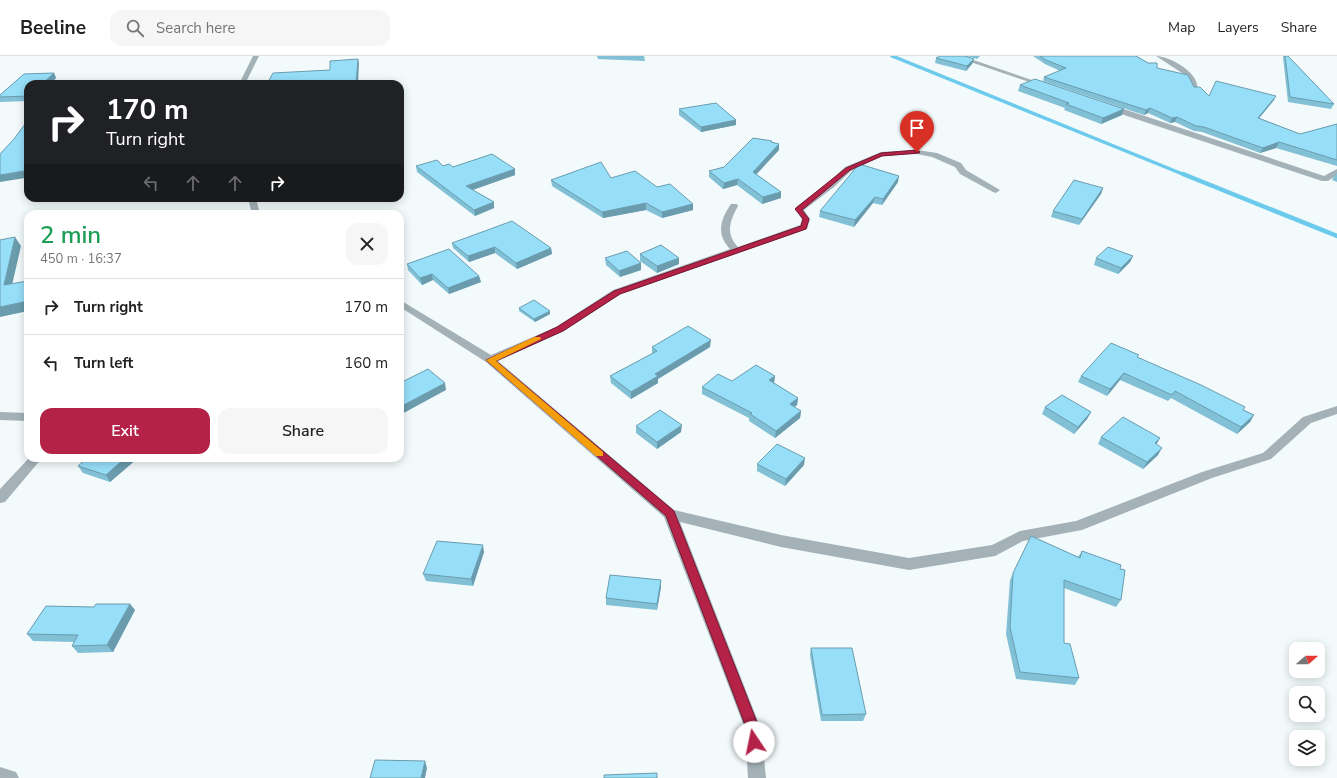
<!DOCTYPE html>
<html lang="en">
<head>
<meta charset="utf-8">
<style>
	:root { --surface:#fff; --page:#f6f6f6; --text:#222; --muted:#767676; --line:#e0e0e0; --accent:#b42248 }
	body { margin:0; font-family:"Nunito Sans",sans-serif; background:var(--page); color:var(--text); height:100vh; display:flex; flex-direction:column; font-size:15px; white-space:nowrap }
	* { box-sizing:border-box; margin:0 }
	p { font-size:13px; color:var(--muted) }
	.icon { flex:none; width:22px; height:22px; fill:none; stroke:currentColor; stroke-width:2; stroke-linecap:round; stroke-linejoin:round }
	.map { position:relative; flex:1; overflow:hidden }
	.drawer { position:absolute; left:24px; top:154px; width:380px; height:252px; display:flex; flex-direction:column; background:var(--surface); border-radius:12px; box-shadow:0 2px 10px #0003 }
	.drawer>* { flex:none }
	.banner { position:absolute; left:24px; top:24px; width:380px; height:122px; border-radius:12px; box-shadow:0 2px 10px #0003; background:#202124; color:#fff; overflow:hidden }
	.needle { width:26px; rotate:70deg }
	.buttons { position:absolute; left:1289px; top:586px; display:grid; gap:8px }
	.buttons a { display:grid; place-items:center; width:36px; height:36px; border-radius:8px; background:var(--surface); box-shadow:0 2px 10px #0003; font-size:20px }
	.pin { position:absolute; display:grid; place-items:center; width:34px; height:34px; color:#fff; margin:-41px -17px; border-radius:50% 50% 50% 0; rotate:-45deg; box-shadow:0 0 4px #0007 }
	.pin .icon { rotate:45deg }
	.me { position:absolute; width:44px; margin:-22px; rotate:349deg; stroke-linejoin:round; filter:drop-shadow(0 0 3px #0008) }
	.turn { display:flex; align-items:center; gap:14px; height:84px; padding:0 16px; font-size:18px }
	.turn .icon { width:52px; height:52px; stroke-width:2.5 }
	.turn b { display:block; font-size:28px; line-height:34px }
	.lanes { display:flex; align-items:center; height:38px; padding:0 16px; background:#0003; justify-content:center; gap:20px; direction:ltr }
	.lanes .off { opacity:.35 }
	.round { display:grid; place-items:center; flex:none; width:42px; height:42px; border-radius:12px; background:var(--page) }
	.head { display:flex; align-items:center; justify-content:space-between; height:68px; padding:0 16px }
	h1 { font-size:24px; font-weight:600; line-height:30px; color:#1e9e55 }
	.cta { display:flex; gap:8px; margin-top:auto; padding:8px 16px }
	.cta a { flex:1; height:46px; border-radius:12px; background:var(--accent); color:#fff; font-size:16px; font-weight:600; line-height:46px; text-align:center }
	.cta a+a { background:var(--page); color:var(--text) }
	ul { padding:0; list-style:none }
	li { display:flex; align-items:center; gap:12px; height:56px; padding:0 16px; border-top:1px solid var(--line) }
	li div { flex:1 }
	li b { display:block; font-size:15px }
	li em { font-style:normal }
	header { display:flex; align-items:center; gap:24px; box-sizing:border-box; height:56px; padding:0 20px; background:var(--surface); border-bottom:1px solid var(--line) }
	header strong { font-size:19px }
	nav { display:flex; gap:22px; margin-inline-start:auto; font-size:14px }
	.search { width:280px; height:36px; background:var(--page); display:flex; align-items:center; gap:10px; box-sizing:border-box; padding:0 14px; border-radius:12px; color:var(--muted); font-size:15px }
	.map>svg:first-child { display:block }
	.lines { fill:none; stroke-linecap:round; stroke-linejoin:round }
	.stream-far1 { stroke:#6ccbec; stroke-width:3.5 }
	.stream { stroke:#6ccbec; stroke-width:4.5 }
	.minor { fill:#a4b2b8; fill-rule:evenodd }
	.wall { fill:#82c0d6 }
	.shaded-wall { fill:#6a9cae }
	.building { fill:#97dff9; stroke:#6a9cae }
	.route { fill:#b42248; stroke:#75162f }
	.slow { fill:#f59e0b }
</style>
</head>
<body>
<header>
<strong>Beeline</strong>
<div class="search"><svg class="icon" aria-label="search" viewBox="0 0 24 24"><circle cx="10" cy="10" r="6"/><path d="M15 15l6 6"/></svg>Search here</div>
<nav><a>Map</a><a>Layers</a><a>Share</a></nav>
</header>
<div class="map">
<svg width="1337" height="722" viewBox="0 0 1337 722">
	<rect width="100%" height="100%" fill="#f3fafc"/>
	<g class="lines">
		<!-- stream-far1 -->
		<path class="stream-far1" d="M 892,0 L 1185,119"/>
		<!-- stream -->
		<path class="stream" d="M 1183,118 L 1337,180"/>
		<!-- minor -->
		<path class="minor" d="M 253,0 L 259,0 L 245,28 L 239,28 Z
			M 953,0 L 962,0 L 1049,30 L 1044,31 Z
			M 1156,0 C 1170,0 1202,18 1197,35 L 1193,35 L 1185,19 Z
			M 1106,49 L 1112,49 L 1324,120 L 1337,113 L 1337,119 L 1328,125 L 1322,125 L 1106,53 Z
			M 917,94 L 937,97 L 961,107 L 966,114 L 1000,134 L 996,137 L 993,136 L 960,118 L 955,111 L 932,101 L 917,98 L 882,100 L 851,115 L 834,131 L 804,154 L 810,163 L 807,173 L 621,238 L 564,275 L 498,305 L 674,454 L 781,479 L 909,502 L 992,489 L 1020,475 L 1076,465 L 1202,416 L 1263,397 L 1303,361 L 1337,350 L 1337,358 L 1311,367 L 1271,403 L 1212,422 L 1082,474 L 1023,485 L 995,500 L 909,514 L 781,491 L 680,466 L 761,673 L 766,722 L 748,722 L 745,673 L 664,461 L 486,306 L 400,251 L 400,244 L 491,299 L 556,271 L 613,234 L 730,193 C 716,178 720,164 731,148 L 737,148 L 738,150 C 730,165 725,177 738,191 L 800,169 L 802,163 L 795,153 L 796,151 L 828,127 L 845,111 L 881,96 Z
			M 248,142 L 256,142 L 260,158 L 252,158 Z
			M 0,356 L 28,357 L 28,365 L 0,364 Z
			M 29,402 L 42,402 L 5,446 L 0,447 L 0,433 Z
			M 0,711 L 16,716 L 19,722 L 0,722 Z"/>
	</g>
	<!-- wall -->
	<path class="wall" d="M 597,0 L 644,0 L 645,5 L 598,3 Z
		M 967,0 L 980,0 L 977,3 Z
		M 1033,0 L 1136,0 L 1209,40 L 1274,44 L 1259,62 L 1300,78 L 1337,68 L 1337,110 L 1276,92 L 1260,97 L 1202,76 L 1194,75 L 1175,66 L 1170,67 L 1148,57 L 1144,59 L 1043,25 L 1044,21 L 1060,15 L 1045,8 Z
		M 1283,0 L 1288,0 L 1334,48 L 1331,53 L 1288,46 L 1283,1 Z
		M 936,2 L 974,3 L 972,8 L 966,15 L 935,7 Z
		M 54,17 L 56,22 L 50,28 L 28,28 L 28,45 L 0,46 L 0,39 L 24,18 Z
		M 1020,29 L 1122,59 L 1101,68 L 1064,54 L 1065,52 L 1018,35 Z
		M 679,53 L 736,64 L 736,69 L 701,76 L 679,59 Z
		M 772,85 L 772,86 L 779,88 L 779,94 L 756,118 L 781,136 L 781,142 L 762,148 L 737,129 L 723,133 L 709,121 L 709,115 L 724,111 Z
		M 416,110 L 443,110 L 515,119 L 472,134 L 494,152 L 475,160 L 417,116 Z
		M 1337,117 L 1337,126 L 1332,124 L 1335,119 Z
		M 611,122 L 657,131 L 693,148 L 693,154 L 662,162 L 646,154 L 603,162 L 552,130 L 551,124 Z
		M 898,126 L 882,149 L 873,147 L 854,171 L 819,161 L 820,155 Z
		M 1103,132 L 1101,138 L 1079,169 L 1051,161 L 1053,155 Z
		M 452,187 L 551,192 L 552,198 L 517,213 L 495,197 L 469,206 L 453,192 Z
		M 640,198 L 679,208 L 657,217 L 640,205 Z
		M 1133,200 L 1130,206 L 1118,218 L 1094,209 L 1096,202 Z
		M 605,202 L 641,207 L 641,214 L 620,221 L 606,209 Z
		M 407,208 L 479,220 L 481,226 L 449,238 L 433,224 L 422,229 L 408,214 Z
		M 519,252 L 550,258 L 535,266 L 519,255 Z
		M 652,291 L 710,291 L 658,323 L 658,327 L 631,343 L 611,327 L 610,320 L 652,298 Z
		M 1139,299 L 1137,301 L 1254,359 L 1250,366 L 1237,378 L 1171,342 L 1168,345 L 1120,324 L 1107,340 L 1078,326 L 1081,320 Z
		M 775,320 L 774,327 L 798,342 L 797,349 L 794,351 L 801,355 L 800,362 L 775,382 L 749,365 L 749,362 L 702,338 L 702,331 L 732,325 Z
		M 1045,351 L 1091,356 L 1087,363 L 1074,378 L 1042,358 Z
		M 636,370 L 681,376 L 657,393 L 636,377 Z
		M 1101,381 L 1160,382 L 1156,388 L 1158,399 L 1143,413 L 1098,388 Z
		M 87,402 L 138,402 L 110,426 L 83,417 L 78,410 Z
		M 757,408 L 804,409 L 785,430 L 757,415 Z
		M 1031,480 L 1078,501 L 1082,495 L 1120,513 L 1121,544 L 1116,551 L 1064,532 L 1064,587 L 1079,622 L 1075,629 L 1016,623 L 1006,578 L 1010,524 Z
		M 484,496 L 473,530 L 426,525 L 423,518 Z
		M 661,524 L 661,531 L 657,554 L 606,549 L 606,542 Z
		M 130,548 L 135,554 L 113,596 L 78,597 L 72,590 L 74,586 L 33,585 L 27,578 L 94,551 Z
		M 811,592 L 866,658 L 863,665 L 821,665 L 810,599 Z"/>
	<!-- shaded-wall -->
	<path class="shaded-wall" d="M 358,3 L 359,7 L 358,28 L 356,28 Z
		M 974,3 L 972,8 L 966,15 L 967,10 Z
		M 54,17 L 56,22 L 50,28 L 42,28 Z
		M 1276,40 L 1274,44 L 1256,66 L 1258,62 Z
		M 400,51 L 402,51 L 404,56 L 400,57 Z
		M 1150,52 L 1148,57 L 1144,59 L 1146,54 Z
		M 1124,53 L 1122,59 L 1101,68 L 1103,62 Z
		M 1177,61 L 1175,66 L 1170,67 L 1172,62 Z
		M 736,64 L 736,69 L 701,76 L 701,71 Z
		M 1279,86 L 1276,92 L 1260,97 L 1263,92 Z
		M 779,88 L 779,94 L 753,122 L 753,116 Z
		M 515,113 L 515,119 L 467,136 L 466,130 Z
		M 24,115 L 28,118 L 28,125 L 27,125 L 25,122 L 0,126 L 0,119 Z
		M 899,120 L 898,126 L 882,149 L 883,143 Z
		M 738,123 L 737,129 L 723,133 L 724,127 Z
		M 1103,132 L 1101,138 L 1079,169 L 1082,163 Z
		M 781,136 L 781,142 L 762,148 L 763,141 Z
		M 875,141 L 873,147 L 854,171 L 855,164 Z
		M 494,146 L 494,152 L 475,160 L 474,154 Z
		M 646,147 L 646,154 L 603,162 L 602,156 Z
		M 693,148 L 693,154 L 662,162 L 662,156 Z
		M 15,181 L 21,190 L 10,238 L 4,229 Z
		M 495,191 L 495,197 L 469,206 L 468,200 Z
		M 551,192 L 552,198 L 517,213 L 516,207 Z
		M 1133,200 L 1130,206 L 1118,218 L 1121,212 Z
		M 679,202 L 679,208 L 657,217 L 657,210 Z
		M 641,207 L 641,214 L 620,221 L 619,215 Z
		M 432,218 L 433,224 L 422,229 L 420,222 Z
		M 479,220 L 481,226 L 449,238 L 448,232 Z
		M 28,245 L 28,255 L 0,261 L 0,251 Z
		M 550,255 L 550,258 L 535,266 L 534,263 Z
		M 711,284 L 710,291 L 658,323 L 658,327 L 631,343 L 631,336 L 655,318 Z
		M 1124,317 L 1120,324 L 1107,340 L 1110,333 Z
		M 775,320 L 774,327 L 769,324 Z
		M 445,327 L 446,334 L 400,359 L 400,351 Z
		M 798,342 L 797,349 L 789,355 L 790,348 Z
		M 801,355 L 800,362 L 775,382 L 776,375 Z
		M 1091,356 L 1087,363 L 1074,378 L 1078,371 Z
		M 1254,359 L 1250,366 L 1237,378 L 1241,371 Z
		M 682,369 L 681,376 L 657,393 L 657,386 Z
		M 1160,382 L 1156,389 L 1155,387 Z
		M 1162,392 L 1158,399 L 1143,413 L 1147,406 Z
		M 125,402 L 138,402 L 110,426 L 106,419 Z
		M 805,402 L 804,409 L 785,430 L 786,423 Z
		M 483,489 L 484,496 L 473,530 L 471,523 Z
		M 661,524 L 661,531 L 657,554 L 657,548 Z
		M 130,548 L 135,554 L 113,596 L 107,589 Z
		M 425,705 L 427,712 L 425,722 L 421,722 Z"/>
	<!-- building -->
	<path class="building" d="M 940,0 L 965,0 L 974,3 L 967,10 L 936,2 Z
		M 1040,0 L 1136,0 L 1148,7 L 1157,7 L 1157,12 L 1188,19 L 1194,31 L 1200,31 L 1209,40 L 1216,25 L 1276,40 L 1258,62 L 1300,78 L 1337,68 L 1337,104 L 1279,86 L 1263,92 L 1204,71 L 1196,70 L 1177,61 L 1172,62 L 1150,52 L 1146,54 L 1044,21 L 1066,12 L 1046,4 Z
		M 1285,0 L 1288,0 L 1334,48 L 1290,41 Z
		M 358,3 L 356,28 L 267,28 L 273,17 L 330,14 L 330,5 Z
		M 54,17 L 42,28 L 28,28 L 28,40 L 0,41 L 0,39 L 24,18 Z
		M 1035,23 L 1124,53 L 1103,62 L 1066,48 L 1069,47 L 1020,29 Z
		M 716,47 L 736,64 L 701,71 L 679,53 Z
		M 28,64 L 28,118 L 24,119 L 24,115 L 0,119 L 0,98 L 14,83 Z
		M 753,82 L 772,85 L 771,86 L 779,88 L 753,116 L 781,136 L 763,141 L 738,123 L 724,127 L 709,115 L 724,111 Z
		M 492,98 L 515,113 L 466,130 L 494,146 L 474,154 L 416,110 L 437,104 L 443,110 L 449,108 L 453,111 Z
		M 601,106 L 611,122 L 635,115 L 657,131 L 670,128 L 693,148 L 662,156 L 646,147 L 602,156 L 551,124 Z
		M 859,108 L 899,120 L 883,143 L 875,141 L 855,164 L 820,155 Z
		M 1074,124 L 1103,132 L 1082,163 L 1053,155 Z
		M 512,165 L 551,192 L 516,207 L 495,191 L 468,200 L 452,187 Z
		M 15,181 L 4,229 L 28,225 L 28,245 L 0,251 L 0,184 Z
		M 661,189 L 679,202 L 657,210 L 640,198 Z
		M 1108,191 L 1133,200 L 1121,212 L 1096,202 Z
		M 449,193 L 479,220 L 448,232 L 432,218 L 420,222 L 407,208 Z
		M 627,195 L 641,207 L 619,215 L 605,202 Z
		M 534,244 L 550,255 L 534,263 L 519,252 Z
		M 688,270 L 711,284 L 655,318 L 658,320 L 631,336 L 610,320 L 657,295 L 652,291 Z
		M 1111,287 L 1139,299 L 1137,301 L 1201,329 L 1245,351 L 1243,354 L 1254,359 L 1241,371 L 1175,335 L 1172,339 L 1124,317 L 1110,333 L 1081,320 Z
		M 756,309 L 775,320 L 769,324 L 798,342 L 790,348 L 801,355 L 776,375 L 750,358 L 752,357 L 702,331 L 718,318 L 732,325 Z
		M 428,313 L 445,327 L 400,351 L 400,327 Z
		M 1062,339 L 1091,356 L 1078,371 L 1045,351 Z
		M 660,354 L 682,369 L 657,386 L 636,370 Z
		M 1123,361 L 1160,382 L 1155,387 L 1162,392 L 1147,406 L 1101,381 Z
		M 777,388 L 805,402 L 786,423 L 757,408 Z
		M 87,402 L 125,402 L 106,419 L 78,410 Z
		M 1031,480 L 1080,502 L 1082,495 L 1121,509 L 1120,513 L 1125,514 L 1121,544 L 1064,524 L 1064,587 L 1070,588 L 1079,622 L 1020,616 L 1010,571 L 1013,517 Z
		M 437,485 L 483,489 L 471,523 L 423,518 Z
		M 610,519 L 661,524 L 657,548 L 606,542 Z
		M 96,548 L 130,548 L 107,589 L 72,590 L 78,579 L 27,578 L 46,550 L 94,551 Z
		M 811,592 L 852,592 L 866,658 L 822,659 Z
		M 375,704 L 425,705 L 421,722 L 370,722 Z
		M 657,717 L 657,722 L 604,722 L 604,719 Z"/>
	<!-- route -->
	<path class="route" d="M 917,94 L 920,96 L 919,97 L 882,100 L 850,114 L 802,154 L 809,163 L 806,173 L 620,238 L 563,275 L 496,305 L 674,455 L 760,674 L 761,686 L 759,690 L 754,692 L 750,690 L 747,674 L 666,460 L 486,304 L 557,271 L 614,235 L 801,170 L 803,163 L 795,153 L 796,152 L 846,112 L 881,97 Z"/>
	<!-- slow -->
	<path class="slow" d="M 534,281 L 540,281 L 541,283 L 496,305 L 603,396 L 603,400 L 596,400 L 486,304 Z"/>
</svg>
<div class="buttons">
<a><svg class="needle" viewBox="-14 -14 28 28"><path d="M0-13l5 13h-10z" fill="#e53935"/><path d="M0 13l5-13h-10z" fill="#767676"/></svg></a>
<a><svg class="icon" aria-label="search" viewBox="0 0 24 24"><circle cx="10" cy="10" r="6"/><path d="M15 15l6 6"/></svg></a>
<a><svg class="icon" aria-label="layers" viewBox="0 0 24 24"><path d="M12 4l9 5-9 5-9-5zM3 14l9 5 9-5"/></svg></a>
</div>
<div class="pin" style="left:917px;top:96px;background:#d93025"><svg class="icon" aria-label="arrive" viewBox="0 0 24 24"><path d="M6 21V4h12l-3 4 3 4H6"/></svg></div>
<svg class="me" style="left:754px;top:686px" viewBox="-20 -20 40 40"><circle r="19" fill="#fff"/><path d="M0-13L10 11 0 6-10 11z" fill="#b42248"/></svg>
<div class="banner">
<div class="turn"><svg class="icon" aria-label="right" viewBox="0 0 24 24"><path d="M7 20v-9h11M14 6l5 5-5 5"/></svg><div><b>170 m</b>Turn right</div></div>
<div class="lanes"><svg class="icon off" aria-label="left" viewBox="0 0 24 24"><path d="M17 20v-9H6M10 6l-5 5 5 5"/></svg><svg class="icon off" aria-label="ahead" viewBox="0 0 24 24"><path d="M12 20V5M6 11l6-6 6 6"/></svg><svg class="icon off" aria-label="ahead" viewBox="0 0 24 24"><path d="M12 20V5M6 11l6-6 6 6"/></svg><svg class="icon" aria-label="right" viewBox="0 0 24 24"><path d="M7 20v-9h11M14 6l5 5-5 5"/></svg></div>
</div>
<section class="drawer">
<div class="head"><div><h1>2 min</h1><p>450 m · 16:37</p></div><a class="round"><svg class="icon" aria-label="close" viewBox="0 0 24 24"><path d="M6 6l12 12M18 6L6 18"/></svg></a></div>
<ul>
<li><svg class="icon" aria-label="right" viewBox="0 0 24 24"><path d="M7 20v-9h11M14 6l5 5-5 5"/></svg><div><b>Turn right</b></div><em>170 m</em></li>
<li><svg class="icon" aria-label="left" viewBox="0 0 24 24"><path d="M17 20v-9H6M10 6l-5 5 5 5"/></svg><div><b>Turn left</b></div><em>160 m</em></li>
</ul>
<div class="cta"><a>Exit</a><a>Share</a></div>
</section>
</div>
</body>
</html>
